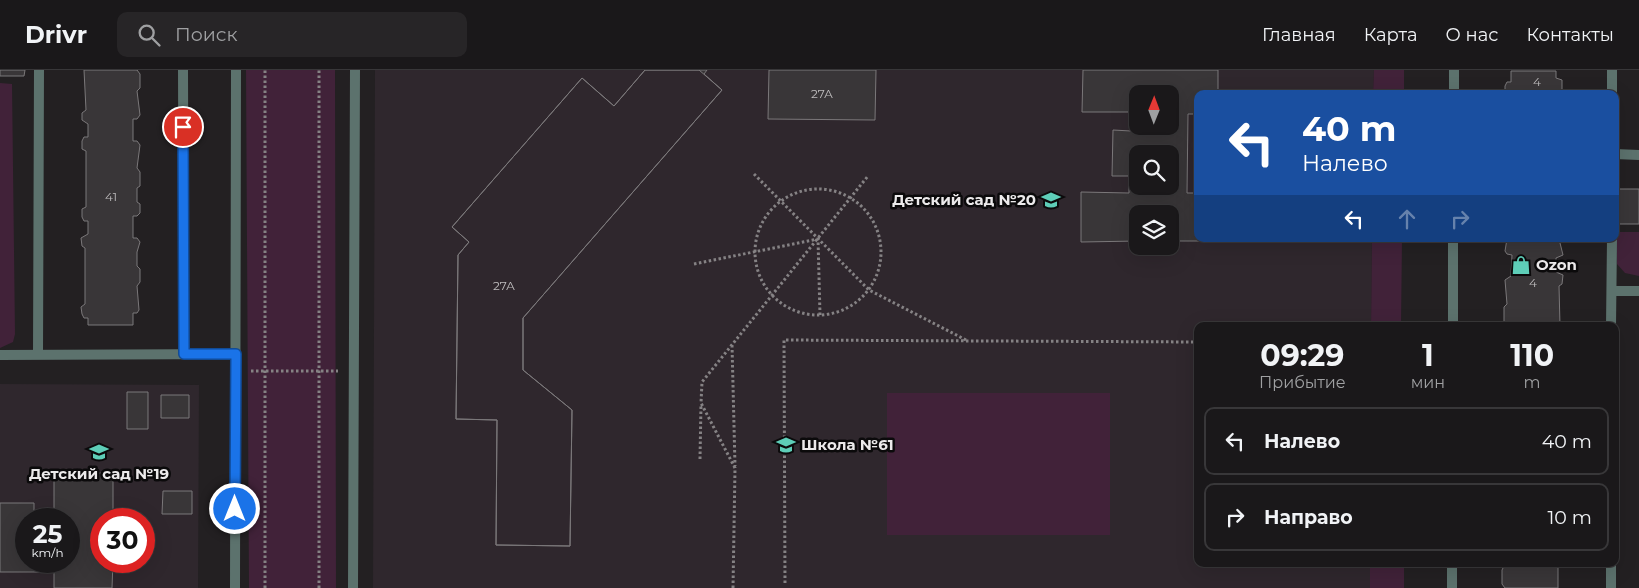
<!DOCTYPE html>
<html lang="ru">
<head>
<meta charset="utf-8">
<style>
	:root { --surface:#1a181a; --page:#272527; --text:#f1f3f6; --muted:#9fa0a2; --line:#383739 }
	body { margin:0; font-family:Montserrat,sans-serif; background:var(--page); color:var(--text); height:100vh; display:flex; flex-direction:column; font-size:19px; white-space:nowrap }
	* { box-sizing:border-box; margin:0 }
	p { font-size:16px; color:var(--muted) }
	.icon { flex:none; width:28px; height:28px; fill:none; stroke:currentColor; stroke-width:2; stroke-linecap:round; stroke-linejoin:round }
	.map { position:relative; flex:1; overflow:hidden }
	.panel { position:absolute; left:1194px; top:252px; width:425px; height:245px; display:flex; flex-direction:column; background:var(--surface); border-radius:10px; box-shadow:0 5px 20px #0002,0 0 0 1px var(--line) }
	.panel>* { flex:none }
	.banner { position:absolute; left:1194px; top:20px; width:425px; height:152px; border-radius:10px; box-shadow:0 5px 20px #0002,0 0 0 1px var(--line); background:#1a4fa0; color:#fff; overflow:hidden }
	.needle { width:32px; rotate:1deg }
	.fabs { position:absolute; left:1129px; top:15px; display:grid; gap:10px }
	.fabs a { display:grid; place-items:center; width:50px; height:50px; border-radius:10px; background:var(--surface); box-shadow:0 5px 20px #0002,0 0 0 1px var(--line); font-size:25px }
	.speed { position:absolute; left:15px; top:438px; display:flex; gap:10px; font-size:25px; font-weight:700; text-align:center }
	.speed>* { display:grid; place-content:center; width:65px; height:65px; border-radius:50%; background:var(--surface); box-shadow:0 5px 20px #0002,0 0 0 1px var(--line); line-height:1 }
	.speed small { font-size:12px; font-weight:400 }
	.speed .limit { border:8px solid #d22; background:#fff; color:#111 }
	.pin { position:absolute; display:grid; place-items:center; width:42px; height:42px; color:#fff; margin:-21px; border:2px solid #fff; border-radius:50%; box-shadow:0 1px 5px #0007 }
	.me { position:absolute; width:55px; margin:-28px; rotate:0deg; stroke-linejoin:round; filter:drop-shadow(0 0 4px #0008) }
	.turn { display:flex; align-items:center; gap:18px; height:105px; padding:0 25px; font-size:22px }
	.turn .icon { width:65px; height:65px; stroke-width:2.5 }
	.turn b { display:block; font-size:35px; line-height:42px }
	.lanes { display:flex; align-items:center; height:48px; padding:0 25px; background:#0003; justify-content:center; gap:25px; direction:ltr }
	.lanes .off { opacity:.35 }
	.eta { display:flex; justify-content:space-evenly; align-items:center; height:85px; text-align:center }
	.eta b { font-size:30px; font-weight:700; line-height:35px }
	ul { padding:0; list-style:none }
	li { display:flex; align-items:center; gap:15px; height:68px; margin:0 10px 8px; padding:0 15px; border:2px solid var(--line); border-radius:10px }
	li div { flex:1 }
	li b { display:block; font-size:19px }
	li em { font-style:normal }
	header { display:flex; align-items:center; gap:30px; box-sizing:border-box; height:70px; padding:0 25px; background:var(--surface); border-bottom:1px solid var(--line) }
	header strong { font-size:24px }
	nav { display:flex; gap:28px; margin-inline-start:auto; font-size:18px }
	.search { width:350px; height:45px; background:var(--page); display:flex; align-items:center; gap:12px; box-sizing:border-box; padding:0 18px; border-radius:10px; color:var(--muted); font-size:19px }
	.map>svg:first-child { display:block }
	.built { fill:#2f272d; fill-rule:evenodd }
	.green { fill:#412239 }
	.building { fill:#393638; stroke:#7b787a; fill-rule:evenodd }
	.lines { fill:none; stroke-linecap:round; stroke-linejoin:round }
	.path { stroke:#858284; stroke-width:3; stroke-dasharray:2.5 2.5; stroke-linecap:butt }
	.lane { stroke:#5c726d; stroke-width:10 }
	.street { stroke:#5c726d; stroke-width:10 }
	.route-casing { stroke:#114b97; stroke-width:12 }
	.route { stroke:#1a73e8; stroke-width:9 }
	.labels { text-anchor:middle; stroke-width:5; stroke-linejoin:round; paint-order:stroke }
	.number-label { font-size:12px; fill:#bfbdbe }
	.poi-label { font-size:15px; font-weight:bold; fill:#eceaeb; stroke:#0b0a0b; text-anchor:start }
</style>
</head>
<body>
<header>
<strong>Drivr</strong>
<div class="search"><svg class="icon" aria-label="search" viewBox="0 0 24 24"><circle cx="10" cy="10" r="6"/><path d="M15 15l6 6"/></svg>Поиск</div>
<nav><a>Главная</a><a>Карта</a><a>О нас</a><a>Контакты</a></nav>
</header>
<div class="map">
<svg width="1639" height="518" viewBox="0 0 1639 518">
	<rect width="100%" height="100%" fill="#232022"/>
	<!-- built -->
	<path class="built" d="M 375,0 L 1374,0 L 1373,24 L 1198,24 L 1198,169 L 1372,169 L 1371,256 L 1198,256 L 1198,494 L 1370,494 L 1370,518 L 373,518 ZM 1138,24 L 1170,24 L 1170,56 L 1138,56 ZM 1138,84 L 1170,84 L 1170,116 L 1138,116 ZM 1138,144 L 1170,144 L 1170,176 L 1138,176 Z
		M 0,314 L 199,315 L 198,518 L 0,518 ZM 26,449 L 69,449 L 69,491 L 26,491 ZM 101,449 L 144,449 L 144,491 L 101,491 Z"/>
	<!-- green -->
	<path class="green" d="M 246,0 L 335,0 L 336,518 L 249,518 Z
		M 1374,0 L 1404,0 L 1404,24 L 1373,24 Z
		M 0,13 L 12,14 L 15,264 L 13,272 L 0,278 Z
		M 1616,162 L 1639,162 L 1639,206 L 1625,203 L 1617,194 Z
		M 1372,169 L 1402,169 L 1401,256 L 1371,256 Z
		M 887,323 L 1110,323 L 1110,465 L 887,465 Z
		M 1370,494 L 1404,494 L 1404,518 L 1370,518 Z"/>
	<!-- building -->
	<path class="building" d="M 0,0 L 25,0 L 24,6 L 0,6 Z
		M 84,0 L 137,0 L 140,4 L 140,18 L 137,21 L 140,45 L 137,49 L 133,49 L 133,71 L 137,71 L 140,75 L 137,98 L 140,102 L 140,116 L 137,118 L 137,132 L 140,134 L 140,143 L 137,146 L 133,146 L 133,168 L 137,168 L 140,172 L 137,182 L 137,196 L 140,199 L 140,212 L 137,216 L 139,240 L 137,243 L 133,243 L 133,255 L 88,255 L 88,248 L 84,248 L 82,244 L 81,237 L 85,234 L 85,178 L 82,176 L 81,168 L 88,164 L 88,151 L 84,151 L 82,147 L 82,139 L 86,137 L 86,81 L 82,79 L 82,71 L 84,67 L 88,67 L 88,54 L 82,50 L 82,43 L 86,40 Z
		M 645,0 L 699,0 L 722,20 L 523,248 L 523,300 L 572,340 L 570,476 L 496,475 L 497,350 L 456,349 L 458,185 L 469,172 L 452,157 L 582,8 L 614,36 Z
		M 645,0 L 707,0 L 704,4 L 722,20 L 523,248 L 523,300 L 572,340 L 570,476 L 496,475 L 497,350 L 456,349 L 458,185 L 469,172 L 452,157 L 582,8 L 614,36 Z
		M 769,0 L 876,0 L 875,50 L 768,49 Z
		M 1083,0 L 1218,0 L 1218,24 L 1198,24 L 1198,44 L 1188,44 L 1187,123 L 1198,123 L 1198,169 L 1217,169 L 1217,171 L 1170,171 L 1170,144 L 1138,144 L 1138,171 L 1081,172 L 1081,122 L 1129,123 L 1129,106 L 1112,106 L 1113,60 L 1131,61 L 1131,42 L 1082,42 ZM 1138,24 L 1170,24 L 1170,56 L 1138,56 ZM 1138,84 L 1170,84 L 1170,116 L 1138,116 Z
		M 1511,1 L 1556,1 L 1556,8 L 1562,10 L 1562,19 L 1559,24 L 1505,24 L 1505,16 L 1507,12 L 1511,12 Z
		M 1617,119 L 1639,119 L 1639,154 L 1618,154 Z
		M 1507,169 L 1559,169 L 1563,185 L 1556,188 L 1556,202 L 1563,205 L 1562,214 L 1559,216 L 1560,256 L 1507,256 L 1504,251 L 1504,237 L 1507,234 L 1505,210 L 1511,206 L 1512,185 L 1507,184 L 1505,181 Z
		M 127,322 L 148,322 L 148,359 L 127,359 Z
		M 161,325 L 189,325 L 189,348 L 161,348 Z
		M 54,403 L 113,403 L 113,449 L 101,449 L 101,491 L 113,491 L 112,518 L 54,518 L 54,502 L 0,502 L 0,433 L 34,433 L 34,448 L 54,448 ZM 26,449 L 69,449 L 69,491 L 26,491 Z
		M 163,421 L 192,421 L 192,444 L 162,444 Z
		M 1505,494 L 1558,494 L 1558,518 L 1505,518 L 1502,514 L 1502,500 Z"/>
	<g class="lines">
		<!-- path -->
		<path class="path" d="M 754,104 L 869,220 L 966,270
			M755 182a63 63 0 1 1 126 0a63 63 0 1 1-126 0Z
			M 694,194 L 818,169 L 820,245
			M 732,275 L 735,396
			M 251,301 L 338,301
			M 700,389 L 701,334
			M 785,513 L 784,270 L 1198,272
			M 265,518 L 265,0
			M 319,518 L 319,0
			M 733,518 L 735,398 L 701,333 L 702,312 L 868,106"/>
		<!-- lane -->
		<path class="lane" d="M 183,0 L 184,284
			M 1612,24 L 1612,0
			M 1615,84 L 1639,85
			M 1612,221 L 1639,221
			M 1611,256 L 1612,169
			M 0,285 L 236,284
			M 38,285 L 39,0
			M 1611,518 L 1611,494"/>
		<!-- street -->
		<path class="street" d="M 1454,24 L 1454,0
			M 1453,256 L 1453,169
			M 235,518 L 236,0
			M 353,518 L 355,0
			M 1452,518 L 1452,494"/>
	</g>
	<g class="lines">
		<!-- route casing -->
		<g class="route-casing">
			<path id="route" d="M 183,57 L 184,284 L 236,284 L 235,439"/>
		</g>
		<!-- route -->
		<use href="#route" class="route"/>
	</g>
	<!-- icons -->
	<defs>
		<g id="school-bare" transform="scale(1.5)"><path d="M0-5L7-2L0 1L-7-2ZM-4 1L0 2.5L4 1V4Q0 6-4 4Z" fill="#5eceb8" stroke="#0b0a0b" stroke-width="2.5" paint-order="stroke"/></g>
		<g id="shop-bare" transform="scale(1.5)"><path d="M-5-2.5h2.3a2.7 3.5 0 0 1 5.4 0H5L5.5 6h-11ZM-1.5-2.5h3a1.5 2.3 0 0 0-3 0Z" fill="#5eceb8" stroke="#0b0a0b" stroke-width="2.5" paint-order="stroke"/></g>
	</defs>
	<g fill-rule="evenodd">
		<use href="#school-bare" x="1051" y="130"/>
		<use href="#shop-bare" x="1521" y="195"/>
		<use href="#school-bare" x="786" y="375"/>
		<use href="#school-bare" x="99" y="382"/>
	</g>
	<g class="labels">
		<!-- number labels -->
		<g class="number-label">
			<text x="1537" y="16">4</text>
			<text x="822" y="28">27А</text>
			<text x="111" y="131">41</text>
			<text x="1533" y="217">4</text>
			<text x="504" y="220">27А</text>
		</g>
		<!-- poi labels -->
		<g class="poi-label">
			<text x="1036" y="135" text-anchor="end">Детский сад №20</text>
			<text x="1536" y="200">Ozon</text>
			<text x="801" y="380">Школа №61</text>
			<text x="99" y="409" text-anchor="middle">Детский сад №19</text>
		</g>
	</g>
</svg>
<div class="fabs">
<a><svg class="needle" viewBox="-14 -14 28 28"><path d="M0-13l5 13h-10z" fill="#e53935"/><path d="M0 13l5-13h-10z" fill="#9fa0a2"/></svg></a>
<a><svg class="icon" aria-label="search" viewBox="0 0 24 24"><circle cx="10" cy="10" r="6"/><path d="M15 15l6 6"/></svg></a>
<a><svg class="icon" aria-label="layers" viewBox="0 0 24 24"><path d="M12 4l9 5-9 5-9-5zM3 14l9 5 9-5"/></svg></a>
</div>
<div class="speed"><div>25<small>km/h</small></div><div class="limit">30</div></div>
<div class="pin" style="left:183px;top:57px;background:#d93025"><svg class="icon" aria-label="arrive" viewBox="0 0 24 24"><path d="M6 21V4h12l-3 4 3 4H6"/></svg></div>
<svg class="me" style="left:235px;top:439px" viewBox="-20 -20 40 40"><circle r="17" fill="#1a73e8" stroke="#fff" stroke-width="3"/><path d="M0-11L8 9 0 5-8 9z" fill="#fff"/></svg>
<div class="banner">
<div class="turn"><svg class="icon" aria-label="left" viewBox="0 0 24 24"><path d="M17 20v-9H6M10 6l-5 5 5 5"/></svg><div><b>40 m</b>Налево</div></div>
<div class="lanes"><svg class="icon" aria-label="left" viewBox="0 0 24 24"><path d="M17 20v-9H6M10 6l-5 5 5 5"/></svg><svg class="icon off" aria-label="ahead" viewBox="0 0 24 24"><path d="M12 20V5M6 11l6-6 6 6"/></svg><svg class="icon off" aria-label="right" viewBox="0 0 24 24"><path d="M7 20v-9h11M14 6l5 5-5 5"/></svg></div>
</div>
<section class="panel">
<div class="eta">
<div><b>09:29</b><p>Прибытие</p></div>
<div><b>1</b><p>мин</p></div>
<div><b>110</b><p>m</p></div>
</div>
<ul>
<li><svg class="icon" aria-label="left" viewBox="0 0 24 24"><path d="M17 20v-9H6M10 6l-5 5 5 5"/></svg><div><b>Налево</b></div><em>40 m</em></li>
<li><svg class="icon" aria-label="right" viewBox="0 0 24 24"><path d="M7 20v-9h11M14 6l5 5-5 5"/></svg><div><b>Направо</b></div><em>10 m</em></li>
</ul>
</section>
</div>
</body>
</html>
